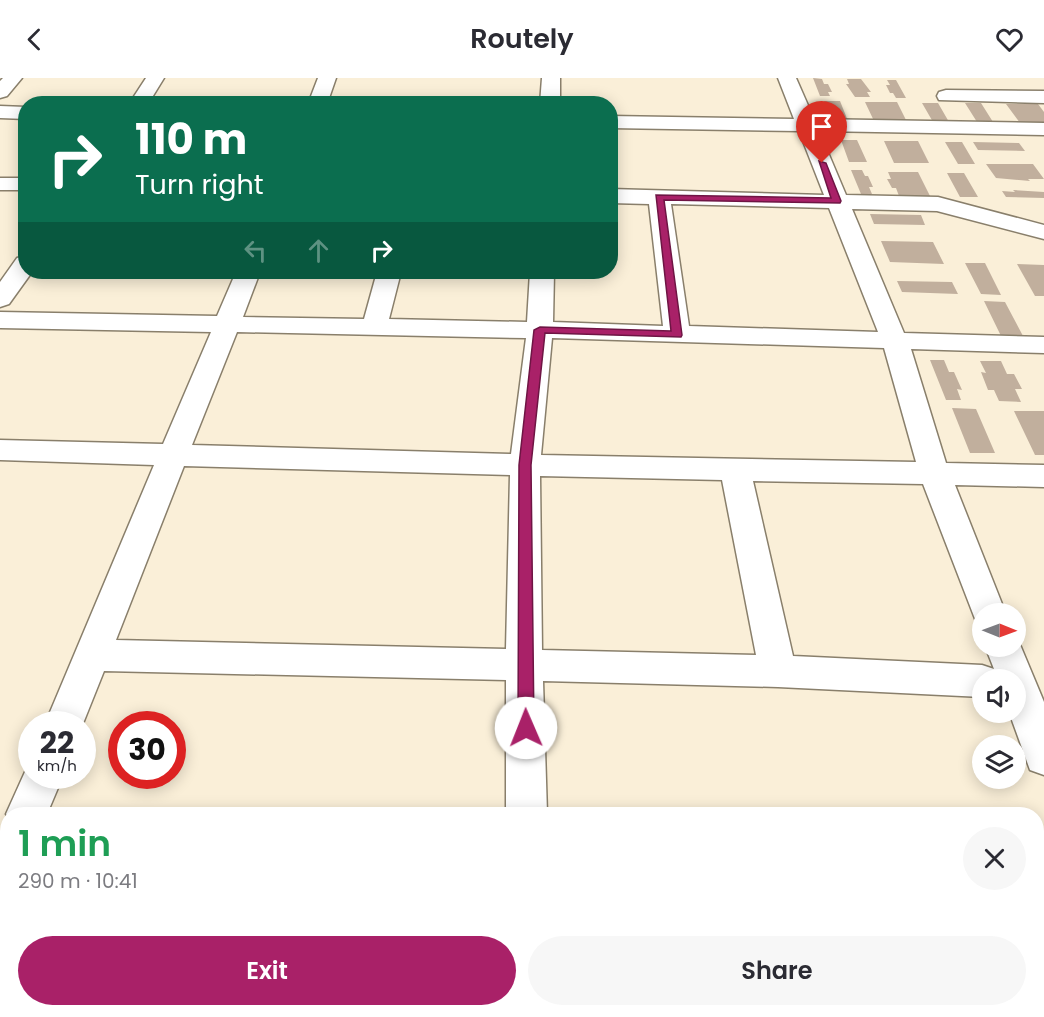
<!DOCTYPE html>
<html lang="en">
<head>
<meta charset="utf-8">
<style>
	:root { --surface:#fff; --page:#f7f7f7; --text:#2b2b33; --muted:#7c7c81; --accent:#a92168 }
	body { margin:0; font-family:Poppins,sans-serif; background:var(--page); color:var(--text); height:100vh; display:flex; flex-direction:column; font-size:22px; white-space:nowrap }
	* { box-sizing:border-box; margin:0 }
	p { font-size:20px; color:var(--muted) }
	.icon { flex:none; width:33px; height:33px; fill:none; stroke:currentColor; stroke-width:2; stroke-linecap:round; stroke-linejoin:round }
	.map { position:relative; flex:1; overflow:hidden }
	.panel { position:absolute; left:0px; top:729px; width:1044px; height:210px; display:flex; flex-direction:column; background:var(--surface); border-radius:24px 24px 0 0; box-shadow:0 3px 15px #0003 }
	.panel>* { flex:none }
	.guide { position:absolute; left:18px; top:18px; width:600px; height:183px; border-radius:24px; box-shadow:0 3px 15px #0003; background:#0b6e4f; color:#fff; overflow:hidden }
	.needle { width:39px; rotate:91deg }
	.buttons { position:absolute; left:972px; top:525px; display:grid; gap:12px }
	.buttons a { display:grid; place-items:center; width:54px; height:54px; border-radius:50%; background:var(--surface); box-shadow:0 3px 15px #0003; font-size:30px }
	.speed { position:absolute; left:18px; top:633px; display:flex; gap:12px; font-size:30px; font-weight:700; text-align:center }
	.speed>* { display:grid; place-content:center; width:78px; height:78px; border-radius:50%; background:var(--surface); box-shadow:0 3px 15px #0003; line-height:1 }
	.speed small { font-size:15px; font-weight:400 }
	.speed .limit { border:9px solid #d22; background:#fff; color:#111 }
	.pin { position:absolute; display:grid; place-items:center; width:51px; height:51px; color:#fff; margin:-62px -26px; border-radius:50% 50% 50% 0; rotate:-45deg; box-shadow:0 0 6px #0007 }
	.pin .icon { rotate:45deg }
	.me { position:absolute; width:66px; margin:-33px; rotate:359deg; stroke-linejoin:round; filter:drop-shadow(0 0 4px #0008) }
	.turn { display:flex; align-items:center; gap:21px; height:126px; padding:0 18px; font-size:27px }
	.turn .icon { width:78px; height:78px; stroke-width:2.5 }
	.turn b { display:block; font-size:42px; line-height:51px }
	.lanes { display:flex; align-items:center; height:57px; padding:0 18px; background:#0003; justify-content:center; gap:30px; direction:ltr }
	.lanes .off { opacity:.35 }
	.round { display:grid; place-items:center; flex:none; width:63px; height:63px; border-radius:32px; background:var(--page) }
	.overview { display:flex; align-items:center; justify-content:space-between; height:102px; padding:0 18px }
	h1 { font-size:36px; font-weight:600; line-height:45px; color:#1e9e55 }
	.cta { display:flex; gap:12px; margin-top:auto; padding:12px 18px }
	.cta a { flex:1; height:69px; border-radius:36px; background:var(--accent); color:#fff; font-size:24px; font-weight:600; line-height:69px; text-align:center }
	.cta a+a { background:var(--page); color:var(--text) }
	header { display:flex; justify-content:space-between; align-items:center; height:78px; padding:0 18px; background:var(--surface); font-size:27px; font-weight:600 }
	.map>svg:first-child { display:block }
	.building { fill:#c1af9d }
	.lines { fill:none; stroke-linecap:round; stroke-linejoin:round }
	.minor-casing { stroke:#897f6b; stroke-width:3 }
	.minor { fill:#fff; fill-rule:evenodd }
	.route { fill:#a92168; stroke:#6e1544; stroke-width:1.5 }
</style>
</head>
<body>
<header><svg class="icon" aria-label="back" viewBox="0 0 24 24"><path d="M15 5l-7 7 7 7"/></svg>Routely<svg class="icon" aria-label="heart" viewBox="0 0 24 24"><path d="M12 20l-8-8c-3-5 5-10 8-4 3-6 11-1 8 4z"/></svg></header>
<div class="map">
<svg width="1044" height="939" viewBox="0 0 1044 939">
	<rect width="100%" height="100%" fill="#faefd8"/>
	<!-- building -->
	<path class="building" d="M 813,0 L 822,1 L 824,6 L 828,6 L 832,14 L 828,14 L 830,18 L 820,18 Z
		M 847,1 L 861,1 L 871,14 L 867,14 L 870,19 L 855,19 L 846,6 L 849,6 Z
		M 887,2 L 896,2 L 906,20 L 896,20 L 893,15 L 890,15 L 886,7 L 890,7 Z
		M 824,23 L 840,23 L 848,43 L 832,42 Z
		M 865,24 L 897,24 L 907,44 L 874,43 Z
		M 922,25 L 938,25 L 949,44 L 933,44 Z
		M 965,25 L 981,25 L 993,44 L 977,44 Z
		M 1006,26 L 1038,26 L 1044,34 L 1044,45 L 1020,45 Z
		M 841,62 L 857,62 L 867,84 L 849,84 Z
		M 884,63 L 918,63 L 929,85 L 894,85 Z
		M 945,64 L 962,64 L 975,86 L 958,86 Z
		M 973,64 L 1019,65 L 1025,73 L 978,72 Z
		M 986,86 L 1033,86 L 1044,101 L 1028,101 L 1030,103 L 996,100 Z
		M 851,92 L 862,92 L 865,98 L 868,98 L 873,109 L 869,109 L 872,116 L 861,116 Z
		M 888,94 L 918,94 L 930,118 L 899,118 L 896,110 L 892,110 L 887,101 L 891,101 Z
		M 947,95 L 964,95 L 978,119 L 960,119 Z
		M 1013,112 L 1044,114 L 1044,120 L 1006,119 L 1002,113 L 1015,114 Z
		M 870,136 L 921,137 L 925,147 L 874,146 Z
		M 881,163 L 933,164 L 944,186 L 890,184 Z
		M 965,185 L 985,185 L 1001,217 L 981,216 Z
		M 1017,186 L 1044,187 L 1044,218 L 1035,218 Z
		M 897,203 L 952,204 L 958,216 L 902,214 Z
		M 984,223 L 1005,224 L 1023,258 L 1001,258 Z
		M 930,282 L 944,282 L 949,294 L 954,294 L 962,312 L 957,311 L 961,322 L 946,322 Z
		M 980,283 L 1001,283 L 1007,296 L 1014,296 L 1022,311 L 1015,311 L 1021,324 L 999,323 L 994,312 L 988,312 L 981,294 L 986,295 Z
		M 952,330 L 976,331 L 995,375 L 970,375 Z
		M 1014,333 L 1044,333 L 1044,377 L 1035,377 Z"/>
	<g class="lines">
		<!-- minor casing -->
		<g class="minor-casing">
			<path id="minor" d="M 3,0 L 22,0 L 7,18 L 0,20 L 0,3 Z
				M 146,0 L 164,0 L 148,26 L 129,26 Z
				M 318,0 L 336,0 L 327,26 L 308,26 Z
				M 542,0 L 560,0 L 560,26 L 540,26 Z
				M 778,0 L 796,0 L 814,41 L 1044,45 L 1044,57 L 819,53 L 846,117 L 938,119 L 1044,147 L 1044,161 L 937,133 L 852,131 L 904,255 L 1044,259 L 1044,275 L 911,271 L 946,385 L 1044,387 L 1044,409 L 955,407 L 1006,536 L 982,536 L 982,548 L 977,546 L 923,406 L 753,403 L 793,578 L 982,587 L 994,591 L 985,568 L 1016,568 L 1016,557 L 1044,624 L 1044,697 L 1030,692 L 1009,634 L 1016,634 L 1016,602 L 982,602 L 982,619 L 778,609 L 543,603 L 547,736 L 506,736 L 506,602 L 104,593 L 82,648 L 45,646 L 154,387 L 0,382 L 0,362 L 163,366 L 211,254 L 0,250 L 0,234 L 217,238 L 236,194 L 260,194 L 243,239 L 364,241 L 377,194 L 401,194 L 389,241 L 527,244 L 530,194 L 554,194 L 553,244 L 663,248 L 649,126 L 610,125 L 610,111 L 824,117 L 799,53 L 610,50 L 610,38 L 794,41 ZM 671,126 L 829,130 L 878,254 L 689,248 ZM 237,254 L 526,260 L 511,376 L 192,367 ZM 552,260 L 884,270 L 916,384 L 541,377 ZM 184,388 L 510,397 L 506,571 L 116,562 ZM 540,398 L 722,402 L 756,577 L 542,572 Z
				M 946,12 L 1044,13 L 1044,25 L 939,22 L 937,18 L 939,14 Z
				M 0,28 L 26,29 L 26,41 L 0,40 Z
				M 0,100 L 26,100 L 26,112 L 0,112 Z
				M 26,178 L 26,194 L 32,194 L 9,226 L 0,229 L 0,204 L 17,180 Z
				M 32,684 L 32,698 L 63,698 L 47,736 L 8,736 L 8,739 L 6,736 L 29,685 Z
				M 8,763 L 8,821 L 0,824 L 0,766 Z
				M 0,869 L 8,869 L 8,915 L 0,915 Z
				M 444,932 L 554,932 L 554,939 L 447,939 Z"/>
		</g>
		<!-- minor -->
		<use href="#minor" class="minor"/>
	</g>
	<!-- route -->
	<path class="route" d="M 819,83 L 826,85 L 841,123 L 840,125 L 664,122 L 682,257 L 681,259 L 545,255 L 531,387 L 534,650 L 531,655 L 526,657 L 520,655 L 518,650 L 519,387 L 534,252 L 540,249 L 671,253 L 656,117 L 831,120 Z"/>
</svg>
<div class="buttons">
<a><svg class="needle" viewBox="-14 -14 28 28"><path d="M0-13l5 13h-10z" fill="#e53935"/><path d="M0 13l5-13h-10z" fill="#7c7c81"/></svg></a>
<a><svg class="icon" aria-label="sound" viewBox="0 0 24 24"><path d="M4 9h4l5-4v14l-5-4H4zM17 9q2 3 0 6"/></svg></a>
<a><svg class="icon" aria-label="layers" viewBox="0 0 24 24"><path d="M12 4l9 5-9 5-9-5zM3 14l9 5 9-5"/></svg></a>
</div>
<div class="speed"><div>22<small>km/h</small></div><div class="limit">30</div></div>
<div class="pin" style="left:822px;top:85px;background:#d93025"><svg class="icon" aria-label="arrive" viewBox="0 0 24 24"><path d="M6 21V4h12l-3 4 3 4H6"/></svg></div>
<svg class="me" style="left:526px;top:650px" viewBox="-20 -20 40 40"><circle r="19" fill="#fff"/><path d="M0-13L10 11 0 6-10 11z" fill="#a92168"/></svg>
<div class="guide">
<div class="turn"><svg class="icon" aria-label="right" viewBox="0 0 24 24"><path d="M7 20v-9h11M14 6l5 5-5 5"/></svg><div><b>110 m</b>Turn right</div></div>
<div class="lanes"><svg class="icon off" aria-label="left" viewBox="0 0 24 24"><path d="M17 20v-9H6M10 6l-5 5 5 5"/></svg><svg class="icon off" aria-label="ahead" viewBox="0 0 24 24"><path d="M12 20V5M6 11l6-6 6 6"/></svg><svg class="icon" aria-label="right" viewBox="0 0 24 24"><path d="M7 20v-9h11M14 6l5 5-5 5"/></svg></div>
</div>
<section class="panel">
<div class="overview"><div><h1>1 min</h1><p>290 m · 10:41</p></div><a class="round"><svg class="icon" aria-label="close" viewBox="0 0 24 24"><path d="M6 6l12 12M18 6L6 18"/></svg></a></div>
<div class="cta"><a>Exit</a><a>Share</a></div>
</section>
</div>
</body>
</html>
